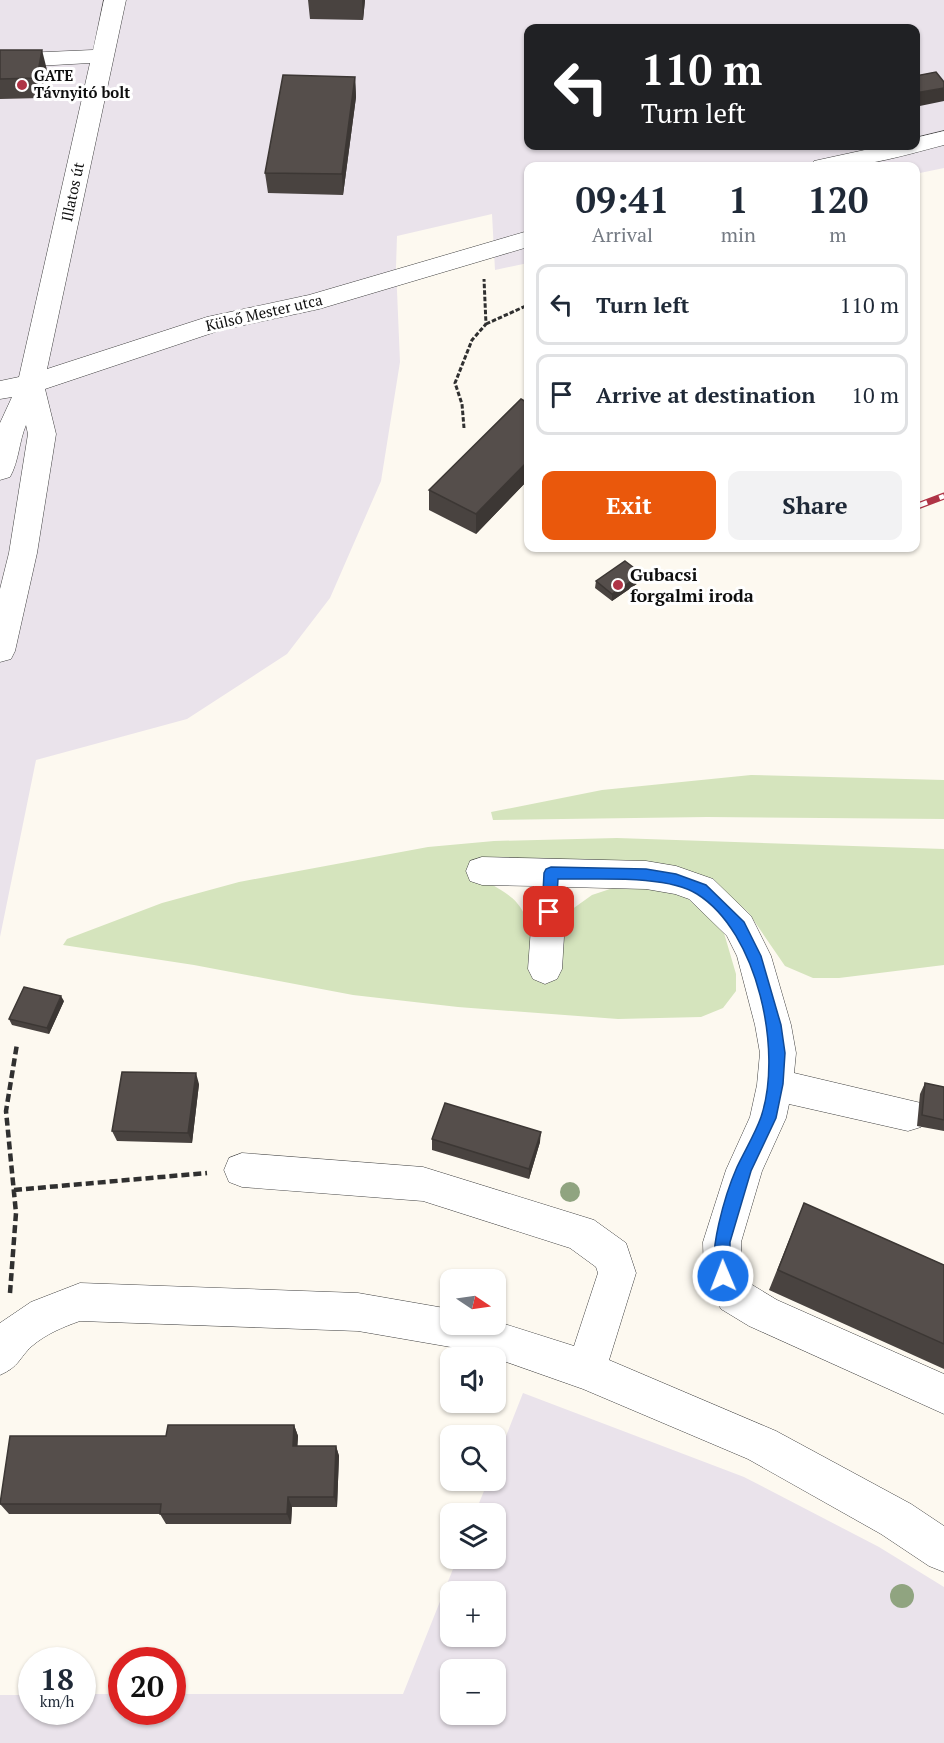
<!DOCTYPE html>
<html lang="en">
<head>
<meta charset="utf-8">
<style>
	:root { --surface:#fff; --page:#f2f2f3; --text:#1f2937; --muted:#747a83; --line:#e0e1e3; --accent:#ea580c }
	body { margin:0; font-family:"PT Serif",serif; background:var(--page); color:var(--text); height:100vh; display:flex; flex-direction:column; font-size:22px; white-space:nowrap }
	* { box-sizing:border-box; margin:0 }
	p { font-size:20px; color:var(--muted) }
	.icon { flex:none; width:33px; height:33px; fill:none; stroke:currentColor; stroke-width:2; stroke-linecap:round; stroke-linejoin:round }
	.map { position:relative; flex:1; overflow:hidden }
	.drawer { position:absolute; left:524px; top:162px; width:396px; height:390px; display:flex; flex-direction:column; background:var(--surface); border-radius:12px; box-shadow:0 2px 4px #0004 }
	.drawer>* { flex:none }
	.guide { position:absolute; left:524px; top:24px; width:396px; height:126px; border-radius:12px; box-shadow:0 2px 4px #0004; background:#202124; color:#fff; overflow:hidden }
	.needle { width:39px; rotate:103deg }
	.controls { position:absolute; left:440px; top:1269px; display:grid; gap:12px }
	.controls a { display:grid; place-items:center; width:66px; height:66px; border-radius:12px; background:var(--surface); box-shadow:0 2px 4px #0004; font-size:30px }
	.speed { position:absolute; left:18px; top:1647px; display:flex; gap:12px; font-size:30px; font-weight:700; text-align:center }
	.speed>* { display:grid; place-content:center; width:78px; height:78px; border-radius:50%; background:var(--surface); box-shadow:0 2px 4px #0004; line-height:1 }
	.speed small { font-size:15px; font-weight:400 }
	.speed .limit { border:9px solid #d22; background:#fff; color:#111 }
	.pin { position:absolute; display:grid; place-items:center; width:51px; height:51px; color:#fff; margin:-26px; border-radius:12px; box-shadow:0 3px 9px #0006 }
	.me { position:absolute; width:66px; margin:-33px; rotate:359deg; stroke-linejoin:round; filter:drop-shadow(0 0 4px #0008) }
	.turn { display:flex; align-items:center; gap:21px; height:126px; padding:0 18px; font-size:27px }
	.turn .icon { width:78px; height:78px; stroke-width:2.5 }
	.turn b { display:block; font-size:42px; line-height:51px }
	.eta { display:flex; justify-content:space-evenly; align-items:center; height:102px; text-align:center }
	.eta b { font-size:36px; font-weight:800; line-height:42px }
	.cta { display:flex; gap:12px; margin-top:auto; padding:12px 18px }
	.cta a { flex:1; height:69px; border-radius:12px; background:var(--accent); color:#fff; font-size:24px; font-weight:800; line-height:69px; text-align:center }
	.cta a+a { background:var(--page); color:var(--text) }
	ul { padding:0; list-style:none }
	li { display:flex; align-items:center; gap:18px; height:81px; margin:0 12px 9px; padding:0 6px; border:3px solid var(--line); border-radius:12px }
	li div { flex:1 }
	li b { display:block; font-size:22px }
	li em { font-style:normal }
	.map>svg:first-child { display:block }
	.industrial { fill:#eae3eb; fill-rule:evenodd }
	.green { fill:#d5e4bd }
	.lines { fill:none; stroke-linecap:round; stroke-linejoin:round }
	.minor-casing { stroke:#414141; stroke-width:1 }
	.path-far1 { stroke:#303030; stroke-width:3; stroke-dasharray:4.5 2; stroke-linecap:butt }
	.path { stroke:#303030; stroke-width:4.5; stroke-dasharray:8 4; stroke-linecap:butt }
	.minor { fill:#fff; fill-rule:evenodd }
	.rail-casing { stroke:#af3446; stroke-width:7 }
	.rail { stroke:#fff; stroke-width:4.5; stroke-dasharray:13; stroke-linecap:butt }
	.tree { fill:#90a480 }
	.wall { fill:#494340 }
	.shaded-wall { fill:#3c3734 }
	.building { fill:#554e4b; stroke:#3c3734; stroke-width:1.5 }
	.route { fill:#1a73e8; stroke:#114b97; stroke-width:1.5 }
	.poi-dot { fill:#af3446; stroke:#fff; stroke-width:2 }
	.labels { text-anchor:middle; stroke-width:6; stroke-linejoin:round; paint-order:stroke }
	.far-poi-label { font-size:15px; font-weight:bold; fill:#0e0e0e; stroke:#fff; text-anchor:start }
	.far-street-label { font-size:15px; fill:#0e0e0e; stroke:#fff }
	.poi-label { font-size:18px; font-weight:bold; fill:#0e0e0e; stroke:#fff; text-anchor:start }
</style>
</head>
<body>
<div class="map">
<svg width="944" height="1743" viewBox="0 0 944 1743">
	<rect width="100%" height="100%" fill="#fdf9f0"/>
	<!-- industrial -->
	<path class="industrial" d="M 0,0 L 944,0 L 944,168 L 915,174 L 915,166 L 528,166 L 528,263 L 495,270 L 492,214 L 397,236 L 396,267 L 400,362 L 381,481 L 330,598 L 287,654 L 187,719 L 36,760 L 0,937 ZM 528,28 L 915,28 L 915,146 L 528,146 Z
		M 523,1393 L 744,1477 L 879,1547 L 944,1587 L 944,1743 L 0,1743 L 0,1695 L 31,1695 L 32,1712 L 82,1712 L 83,1694 L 121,1694 L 122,1712 L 172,1712 L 173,1694 L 403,1694 L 457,1559 L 495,1558 L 495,1514 L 475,1513 L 488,1481 L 495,1480 L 495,1464 ZM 450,1592 L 495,1592 L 495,1636 L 450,1636 ZM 450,1670 L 495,1670 L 495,1714 L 450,1714 Z"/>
	<!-- green -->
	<path class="green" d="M 751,775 L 944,780 L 944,819 L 707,817 L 493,820 L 491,812 L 602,790 Z
		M 617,838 L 944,849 L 944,965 L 839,978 L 813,978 L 785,966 L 748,912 L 722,890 L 482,879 C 516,898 525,903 532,942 L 562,925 L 571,910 L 592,895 L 616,887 L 650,887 L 686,896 L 715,919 L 724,933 L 736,974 L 736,991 L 723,1008 L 701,1017 L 618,1019 L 458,1007 L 353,995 L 194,965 L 63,945 L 67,939 L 162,903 L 239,882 L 428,847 L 494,841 Z"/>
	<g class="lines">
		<!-- minor casing -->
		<g class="minor-casing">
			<path id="minor" d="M 104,0 L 126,0 L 47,369 L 207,317 L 309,295 L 528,231 L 528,247 L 319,309 L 221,330 L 45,389 L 56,434 L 37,553 L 15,651 L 11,659 L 0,662 L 0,589 L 9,553 L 28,434 L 26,425 C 19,441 19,461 10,477 L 0,480 L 0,423 L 12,397 L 0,399 L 0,381 L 19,377 L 90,63 L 0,68 L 0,54 L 93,50 Z
				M 944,131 L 944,145 C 901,156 855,171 810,166 L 814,161 L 883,146 L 915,146 L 915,138 Z
				M 482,857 L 646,861 L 676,866 L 713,879 L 751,916 L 771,956 L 791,1025 L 796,1053 L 794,1073 L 921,1103 L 926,1115 L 921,1127 L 908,1131 L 789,1104 L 786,1118 L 762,1171 L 741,1242 L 742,1272 L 749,1283 L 777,1300 L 944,1374 L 944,1414 L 749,1326 L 721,1309 L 704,1276 L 703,1242 L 726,1170 L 750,1117 L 757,1085 L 760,1053 L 755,1025 L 737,956 L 727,936 L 689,899 L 675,894 L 646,889 L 567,887 L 562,969 L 557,979 L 545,984 L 533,979 L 528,969 L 534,886 L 482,885 L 470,881 L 466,871 L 470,861 Z
				M 242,1153 L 423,1167 L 594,1220 L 626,1243 L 636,1273 L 609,1360 L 776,1431 L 911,1504 L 944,1526 L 944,1572 L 929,1566 L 881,1534 L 748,1459 L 583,1389 L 495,1358 L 468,1350 L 358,1331 L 80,1321 C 63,1327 46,1334 32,1346 C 18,1359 20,1366 0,1375 L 0,1323 L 31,1302 L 80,1283 L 358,1293 L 450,1309 L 450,1324 L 495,1324 L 495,1321 L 574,1346 L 598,1273 L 596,1267 L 570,1248 L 423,1201 L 242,1187 L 229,1182 L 224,1170 L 229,1158 Z"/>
		</g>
		<!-- path-far1 -->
		<path class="path-far1" d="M 486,324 L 528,305
			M 464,428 L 462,404 L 455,383 L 472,340 L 486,324 L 484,279"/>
		<!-- path -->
		<path class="path" d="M 14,1190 L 207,1173
			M 10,1293 L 16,1213 L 6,1111 L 17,1044"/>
		<!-- minor -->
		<use href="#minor" class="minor"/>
		<!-- rail casing -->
		<g class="rail-casing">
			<path id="rail" d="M 915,507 L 944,496"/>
		</g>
		<!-- rail -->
		<use href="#rail" class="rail"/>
	</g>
	<!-- trees -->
	<g class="tree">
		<circle cx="570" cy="1192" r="10"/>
		<circle cx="902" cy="1596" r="12"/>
	</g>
	<!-- wall -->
	<path class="wall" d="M 308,0 L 365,0 L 363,20 L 310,19 Z
		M 0,50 L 47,70 L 41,98 L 0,99 Z
		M 355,77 L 356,97 L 343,195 L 268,193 L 265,173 Z
		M 528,403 L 528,480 L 476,534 L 429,510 L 429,490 Z
		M 642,574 L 641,581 L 612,601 L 595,588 L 596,581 Z
		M 64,1001 L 49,1034 L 12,1025 L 9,1019 Z
		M 925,1083 L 944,1087 L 944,1131 L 917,1126 L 920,1094 Z
		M 199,1084 L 192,1143 L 117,1141 L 112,1131 Z
		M 432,1139 L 540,1142 L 529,1179 L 432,1150 Z
		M 804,1203 L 944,1265 L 944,1369 L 769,1290 Z
		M 294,1425 L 298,1436 L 297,1446 L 336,1446 L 339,1456 L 337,1507 L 292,1507 L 291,1524 L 166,1524 L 160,1514 L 9,1514 L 0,1504 L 166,1436 Z"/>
	<!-- shaded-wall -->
	<path class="shaded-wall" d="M 362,0 L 365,0 L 363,20 Z
		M 42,50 L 47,70 L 41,98 L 37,78 Z
		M 355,77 L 356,97 L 343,195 L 342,174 Z
		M 944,88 L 944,101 L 915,107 L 915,93 Z
		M 528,461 L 528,480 L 476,534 L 476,514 Z
		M 642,574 L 641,581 L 612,601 L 612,594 Z
		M 61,996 L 64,1001 L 49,1034 L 47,1028 Z
		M 196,1073 L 199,1084 L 192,1143 L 188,1133 Z
		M 541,1132 L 540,1142 L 529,1179 L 529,1169 Z
		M 294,1425 L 298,1436 L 297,1457 L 293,1446 Z
		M 336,1446 L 339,1456 L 337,1507 L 334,1497 Z
		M 288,1497 L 292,1507 L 291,1524 L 287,1514 Z"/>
	<!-- building -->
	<path class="building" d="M 0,50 L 42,50 L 37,78 L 0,79 Z
		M 936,72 L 944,82 L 944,88 L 915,93 L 915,76 Z
		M 283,75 L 355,77 L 342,174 L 265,173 Z
		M 521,399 L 528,403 L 528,461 L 476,514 L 429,490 Z
		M 625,561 L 642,574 L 612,594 L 596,581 Z
		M 24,987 L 61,996 L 47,1028 L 9,1019 Z
		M 122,1072 L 196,1073 L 188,1133 L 112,1131 Z
		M 925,1083 L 944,1087 L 944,1120 L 922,1115 Z
		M 445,1103 L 541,1132 L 529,1169 L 432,1139 Z
		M 804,1203 L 944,1265 L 944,1344 L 778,1270 Z
		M 168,1425 L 294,1425 L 293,1446 L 336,1446 L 334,1497 L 288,1497 L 287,1514 L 160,1514 L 161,1504 L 0,1504 L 10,1436 L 166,1436 Z"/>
	<!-- route -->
	<path class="route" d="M 551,867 L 646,869 L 676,874 L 706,885 L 744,922 L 761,956 L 781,1025 L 785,1053 L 783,1084 L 776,1118 L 751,1171 L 730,1242 L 730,1276 L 728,1281 L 723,1283 L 717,1281 C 706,1256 726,1192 737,1167 C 745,1150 755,1134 761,1117 C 783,1052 758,932 697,894 C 666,874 594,880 558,879 L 556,912 L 554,916 L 544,916 L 542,912 L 544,873 L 546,869 Z"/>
	<!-- markers -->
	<g class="poi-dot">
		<circle cx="22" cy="85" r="6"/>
		<circle cx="618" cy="585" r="6"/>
	</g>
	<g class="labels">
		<!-- far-poi labels -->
		<g class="far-poi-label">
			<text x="34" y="81">GATE<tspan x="34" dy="17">Távnyitó bolt</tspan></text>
		</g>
		<!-- far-street labels -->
		<g class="far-street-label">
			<text transform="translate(73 192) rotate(-78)" y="5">Illatos út</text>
			<text transform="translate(264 313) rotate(-13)" y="5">Külső Mester utca</text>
		</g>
		<!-- poi labels -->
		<g class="poi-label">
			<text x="630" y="581">Gubacsi<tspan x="630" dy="21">forgalmi iroda</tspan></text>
		</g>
	</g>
</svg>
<div class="controls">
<a><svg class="needle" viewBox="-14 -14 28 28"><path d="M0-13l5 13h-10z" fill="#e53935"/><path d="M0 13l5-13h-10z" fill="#747a83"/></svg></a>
<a><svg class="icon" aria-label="sound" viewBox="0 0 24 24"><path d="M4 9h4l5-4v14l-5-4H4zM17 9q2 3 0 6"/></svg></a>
<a><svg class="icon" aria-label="search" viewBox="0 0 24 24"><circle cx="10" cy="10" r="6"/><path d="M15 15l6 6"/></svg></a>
<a><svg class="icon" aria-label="layers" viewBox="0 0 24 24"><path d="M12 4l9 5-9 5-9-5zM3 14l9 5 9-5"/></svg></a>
<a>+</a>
<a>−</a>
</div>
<div class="speed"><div>18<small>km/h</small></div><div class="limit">20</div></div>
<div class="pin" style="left:549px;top:912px;background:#d93025"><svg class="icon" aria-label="arrive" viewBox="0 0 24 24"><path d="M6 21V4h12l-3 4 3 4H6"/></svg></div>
<svg class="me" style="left:723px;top:1276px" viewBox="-20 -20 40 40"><circle r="17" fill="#1a73e8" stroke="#fff" stroke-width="3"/><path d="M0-11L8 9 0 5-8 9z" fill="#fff"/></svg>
<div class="guide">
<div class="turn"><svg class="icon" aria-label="left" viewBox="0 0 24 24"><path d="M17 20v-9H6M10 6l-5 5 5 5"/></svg><div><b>110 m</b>Turn left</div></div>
</div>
<section class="drawer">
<div class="eta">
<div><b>09:41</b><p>Arrival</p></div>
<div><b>1</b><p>min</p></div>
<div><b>120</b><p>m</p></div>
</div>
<ul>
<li><svg class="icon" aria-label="left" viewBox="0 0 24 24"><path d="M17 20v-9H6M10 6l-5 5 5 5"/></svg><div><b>Turn left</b></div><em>110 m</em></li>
<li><svg class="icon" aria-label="arrive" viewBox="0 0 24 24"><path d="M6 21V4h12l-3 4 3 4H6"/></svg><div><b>Arrive at destination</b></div><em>10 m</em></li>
</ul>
<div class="cta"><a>Exit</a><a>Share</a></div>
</section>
</div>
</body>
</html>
